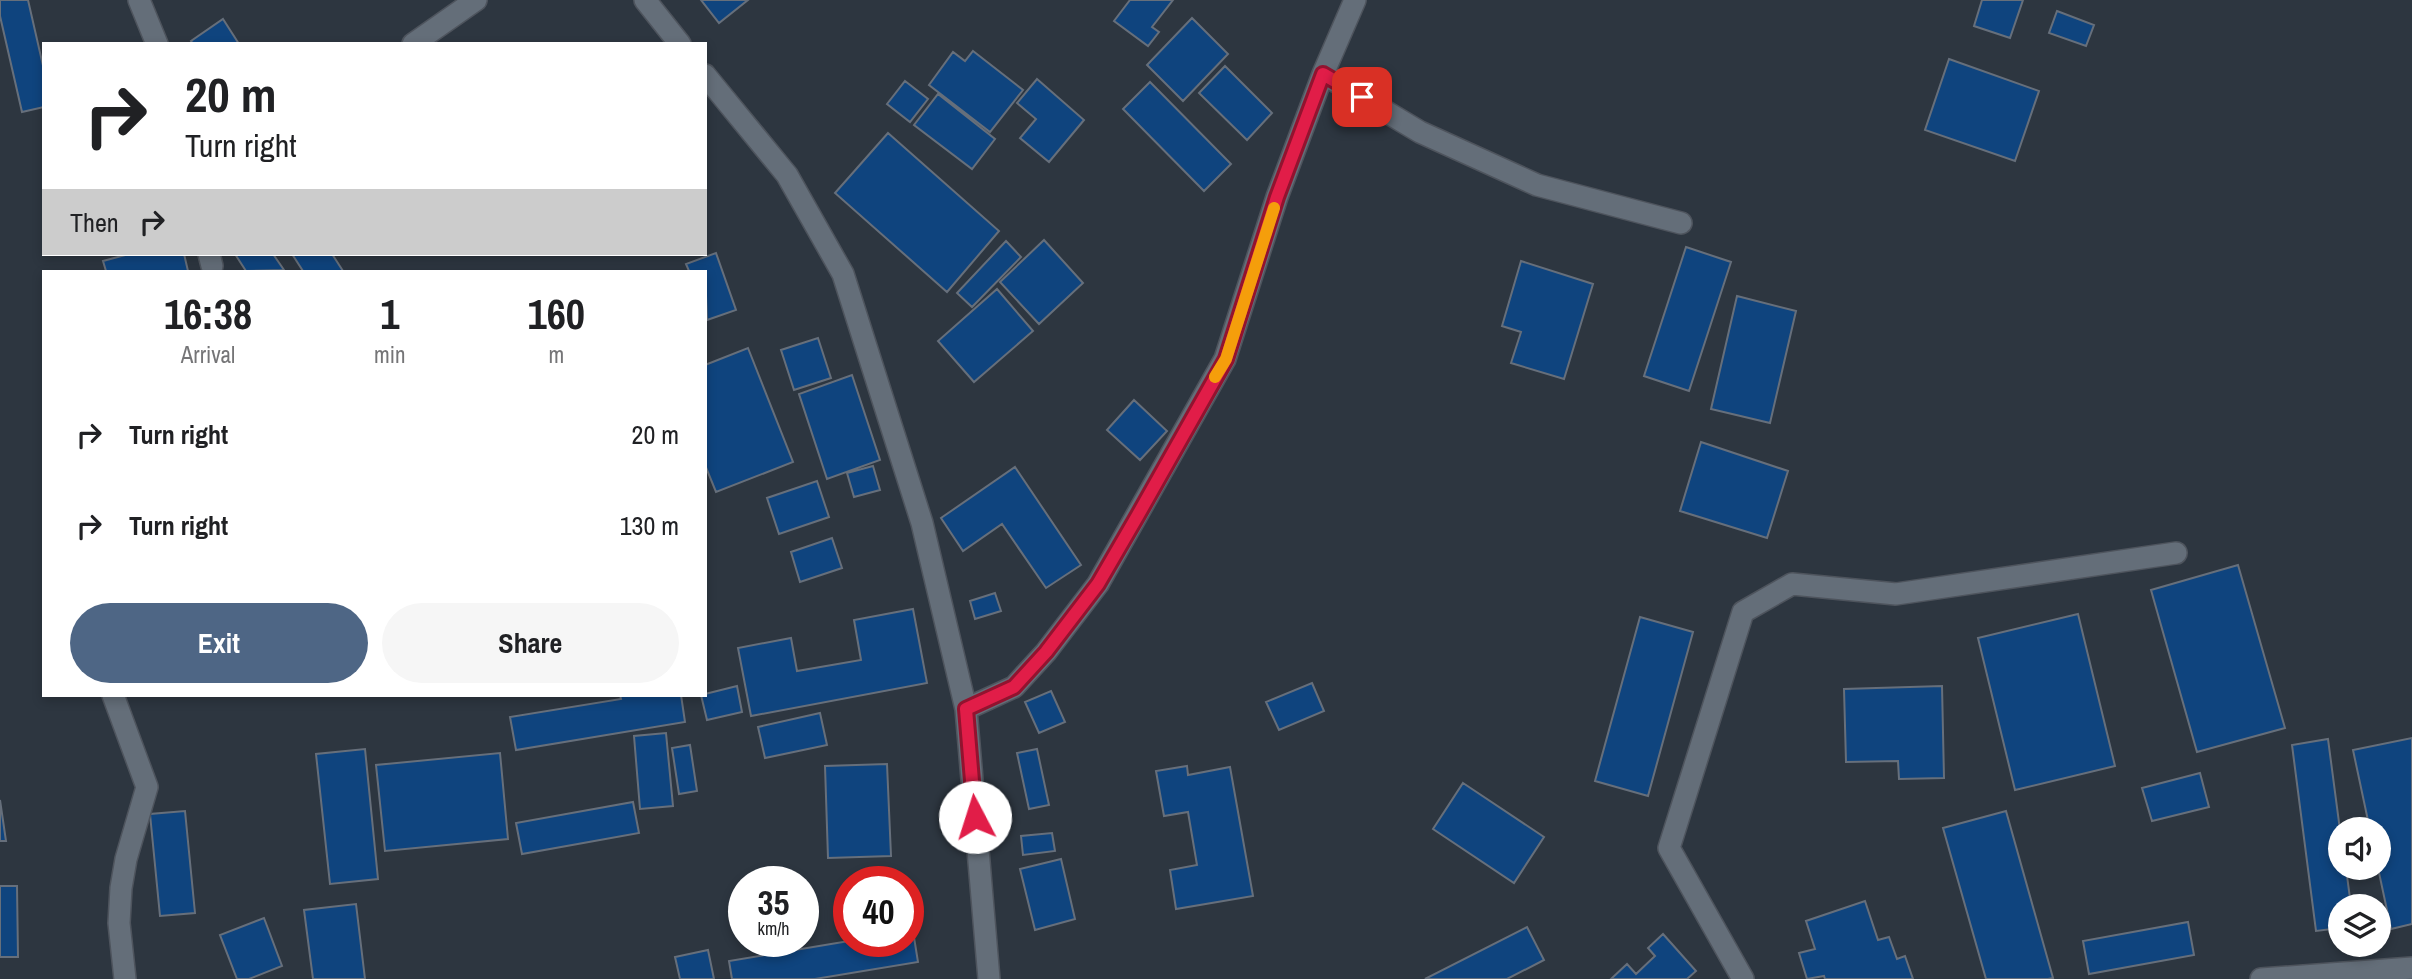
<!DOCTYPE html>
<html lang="en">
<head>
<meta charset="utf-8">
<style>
	:root { --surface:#fff; --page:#f6f6f6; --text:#202124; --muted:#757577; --accent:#4e6685 }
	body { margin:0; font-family:"Archivo Narrow",sans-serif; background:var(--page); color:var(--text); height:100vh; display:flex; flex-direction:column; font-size:26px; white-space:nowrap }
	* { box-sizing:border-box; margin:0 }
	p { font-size:23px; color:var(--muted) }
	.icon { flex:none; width:38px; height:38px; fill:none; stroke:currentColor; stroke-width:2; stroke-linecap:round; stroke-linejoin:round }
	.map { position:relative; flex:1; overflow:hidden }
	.sheet { position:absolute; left:42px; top:270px; width:665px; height:427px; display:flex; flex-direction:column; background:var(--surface); border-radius:0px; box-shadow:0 4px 10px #0003 }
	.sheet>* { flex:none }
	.banner { position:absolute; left:42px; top:42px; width:665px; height:214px; border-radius:0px; box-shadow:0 4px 10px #0003; background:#fff; color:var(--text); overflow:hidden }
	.tools { position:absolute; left:2328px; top:817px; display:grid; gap:14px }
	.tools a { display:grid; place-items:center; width:63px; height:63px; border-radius:50%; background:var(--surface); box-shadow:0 4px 10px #0003; font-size:35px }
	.speed { position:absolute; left:728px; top:866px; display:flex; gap:14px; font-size:35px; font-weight:700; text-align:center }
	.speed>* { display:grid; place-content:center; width:91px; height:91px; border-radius:50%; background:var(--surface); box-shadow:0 4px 10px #0003; line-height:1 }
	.speed small { font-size:18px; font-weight:400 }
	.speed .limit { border:10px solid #d22; background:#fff; color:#111 }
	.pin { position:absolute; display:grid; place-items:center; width:60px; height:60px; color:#fff; margin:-30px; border-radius:14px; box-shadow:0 4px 10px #0006 }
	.me { position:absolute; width:77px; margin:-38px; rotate:355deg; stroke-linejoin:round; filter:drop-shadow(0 0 5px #0008) }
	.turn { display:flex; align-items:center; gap:24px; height:147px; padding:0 28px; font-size:32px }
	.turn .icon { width:91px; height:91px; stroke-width:2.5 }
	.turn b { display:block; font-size:49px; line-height:60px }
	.then { display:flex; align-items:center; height:66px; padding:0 28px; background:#0003; gap:14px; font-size:26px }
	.eta { display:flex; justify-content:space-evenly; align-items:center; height:119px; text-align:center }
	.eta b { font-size:42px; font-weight:700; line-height:49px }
	.action { display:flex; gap:14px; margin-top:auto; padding:14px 28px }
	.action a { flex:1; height:80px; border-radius:42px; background:var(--accent); color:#fff; font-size:28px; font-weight:700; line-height:80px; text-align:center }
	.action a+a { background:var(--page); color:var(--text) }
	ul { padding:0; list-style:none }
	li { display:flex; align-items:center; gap:21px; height:91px; padding:0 28px }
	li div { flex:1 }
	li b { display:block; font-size:26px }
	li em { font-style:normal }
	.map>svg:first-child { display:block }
	.building { fill:#0f447e; stroke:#666f7b; stroke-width:2 }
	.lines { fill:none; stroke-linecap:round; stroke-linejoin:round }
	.minor-casing { stroke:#4e545d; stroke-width:24 }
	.minor { stroke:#646e79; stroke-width:21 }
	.route-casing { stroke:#92132f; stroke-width:18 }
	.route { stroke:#e11d48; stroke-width:12 }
	.slow { stroke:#f59e0b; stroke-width:12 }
</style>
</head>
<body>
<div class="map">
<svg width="2412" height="979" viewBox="0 0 2412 979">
	<rect width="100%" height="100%" fill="#2d3640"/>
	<!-- building -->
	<path class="building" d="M 0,0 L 28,0 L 44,70 L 44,107 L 22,112 L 0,16 Z
		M 701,0 L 748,0 L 719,23 Z
		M 1130,0 L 1173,0 L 1152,27 L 1159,32 L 1148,46 L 1114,21 Z
		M 1982,0 L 2023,0 L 2010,38 L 1974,26 Z
		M 2057,11 L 2094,25 L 2086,46 L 2049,33 Z
		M 1192,18 L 1228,54 L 1183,101 L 1147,65 Z
		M 223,19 L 239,44 L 193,44 L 191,41 Z
		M 973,51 L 1023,90 L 990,132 L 929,85 L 953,52 L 965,61 Z
		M 1949,59 L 2039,91 L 2015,161 L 1925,130 Z
		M 1225,66 L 1272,113 L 1247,140 L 1199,93 Z
		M 1037,79 L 1084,120 L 1049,162 L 1020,138 L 1036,119 L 1017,103 Z
		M 905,81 L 928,99 L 910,122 L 887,104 Z
		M 1150,82 L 1231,164 L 1204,191 L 1123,109 Z
		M 938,94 L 995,139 L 972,169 L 914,125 Z
		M 888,133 L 999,231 L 947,292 L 835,193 Z
		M 1044,240 L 1083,283 L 1039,324 L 1000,282 Z
		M 1006,241 L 1021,257 L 972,307 L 957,293 Z
		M 1686,247 L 1731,262 L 1689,391 L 1644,376 Z
		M 716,253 L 736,310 L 707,320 L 705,271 L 689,271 L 686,264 Z
		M 129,254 L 184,254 L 188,271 L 106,271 L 103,261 Z
		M 235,254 L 273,254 L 284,270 L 246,271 Z
		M 292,254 L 332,254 L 343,271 L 303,271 Z
		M 1521,261 L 1593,284 L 1564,379 L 1511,363 L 1521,332 L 1502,326 Z
		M 997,289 L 1033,331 L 974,382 L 938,341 Z
		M 1737,296 L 1796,311 L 1770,423 L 1711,409 Z
		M 818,338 L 831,378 L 794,390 L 781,350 Z
		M 748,348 L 793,462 L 716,492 L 705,465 L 705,365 Z
		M 852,375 L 880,460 L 827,479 L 799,394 Z
		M 1134,400 L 1167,431 L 1140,460 L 1107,430 Z
		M 1701,442 L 1788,471 L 1767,538 L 1680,511 Z
		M 873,466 L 880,490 L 854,497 L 847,473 Z
		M 1015,467 L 1081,565 L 1046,588 L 1002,524 L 963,551 L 941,518 Z
		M 817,481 L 829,517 L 779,534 L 767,498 Z
		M 832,538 L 842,568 L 800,582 L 791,552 Z
		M 2238,565 L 2285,728 L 2197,752 L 2151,590 Z
		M 995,593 L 1001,611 L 975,619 L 970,601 Z
		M 913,609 L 927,683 L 751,716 L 738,648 L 791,638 L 797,671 L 861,660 L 854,620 Z
		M 2078,614 L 2115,766 L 2015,790 L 1978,638 Z
		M 1640,617 L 1693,632 L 1648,796 L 1595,781 Z
		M 1312,683 L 1324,711 L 1279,730 L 1266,702 Z
		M 737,686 L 742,712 L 707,720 L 701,695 Z
		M 1942,686 L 1944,778 L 1899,779 L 1898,761 L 1846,762 L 1844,689 Z
		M 1051,691 L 1065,722 L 1039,733 L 1025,702 Z
		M 620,695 L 681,695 L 685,722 L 516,750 L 510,717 L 621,699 Z
		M 820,713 L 827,745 L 765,758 L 758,727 Z
		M 666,733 L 673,806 L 640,809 L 634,736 Z
		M 2412,738 L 2412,924 L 2391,929 L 2378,868 L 2378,830 L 2370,830 L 2353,750 Z
		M 2328,739 L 2340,830 L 2340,868 L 2346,868 L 2351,906 L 2340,906 L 2340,928 L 2316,931 L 2292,745 Z
		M 690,745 L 697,791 L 679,794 L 672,748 Z
		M 365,749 L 378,879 L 330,884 L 316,754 Z
		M 1037,749 L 1049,805 L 1029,809 L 1017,753 Z
		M 500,753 L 508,839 L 385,851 L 376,765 Z
		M 887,764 L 891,856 L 828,858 L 825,766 Z
		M 1187,766 L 1188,775 L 1230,767 L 1253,896 L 1176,909 L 1170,870 L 1197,865 L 1188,812 L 1164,816 L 1156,771 Z
		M 2200,773 L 2209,807 L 2152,821 L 2142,788 Z
		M 1463,783 L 1544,837 L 1514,883 L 1433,829 Z
		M 0,800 L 6,841 L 0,841 Z
		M 633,802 L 639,833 L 522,854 L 516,823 Z
		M 185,811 L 195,913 L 160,916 L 150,814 Z
		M 2006,811 L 2053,978 L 2048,979 L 1986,979 L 1943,828 Z
		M 1052,833 L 1055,851 L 1023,855 L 1021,836 Z
		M 1061,859 L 1075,919 L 1035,930 L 1020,869 Z
		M 0,886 L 17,886 L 18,957 L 0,957 Z
		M 1865,901 L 1878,940 L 1889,937 L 1897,959 L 1905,956 L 1913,979 L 1825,979 L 1824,976 L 1807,979 L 1799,953 L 1815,949 L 1806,921 Z
		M 356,904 L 365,979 L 313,979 L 304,910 Z
		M 264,918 L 282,966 L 249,979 L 237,979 L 220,935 Z
		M 2188,922 L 2194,955 L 2089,974 L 2083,941 Z
		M 1527,927 L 1544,960 L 1507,979 L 1425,979 Z
		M 908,931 L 913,931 L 918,962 L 815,979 L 732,979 L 729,961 L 849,941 L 908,942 Z
		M 1663,934 L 1696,971 L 1687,979 L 1611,979 L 1627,964 L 1636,974 L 1655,956 L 1648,948 Z
		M 708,950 L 714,979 L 680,979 L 675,957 Z"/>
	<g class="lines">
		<!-- minor casing -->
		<g class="minor-casing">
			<path id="minor" d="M 139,0 L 157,44
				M 645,0 L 680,44
				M 413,44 L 476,0
				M 1323,74 L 1420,132 L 1537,185 L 1681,223
				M 705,75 L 787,175 L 843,274 L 922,523 L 966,709 L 989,979
				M 209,254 L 212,266
				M 113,695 L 147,787 L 126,859 L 121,888 L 119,923 L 125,979
				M 966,709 L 1014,687 L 1046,652 L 1098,584 L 1225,359 L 1277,197 L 1323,74 L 1355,0
				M 1743,979 L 1669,848 L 1743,612 L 1792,584 L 1896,594 L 2176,553
				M 2261,979 L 2412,968"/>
		</g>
		<!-- minor -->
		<use href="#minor" class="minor"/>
	</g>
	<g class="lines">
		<!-- route casing -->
		<g class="route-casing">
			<path id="route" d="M 975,817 L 966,709 L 1014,687 L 1046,652 L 1098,584 L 1138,515 L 1226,359 L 1277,197 L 1323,74 L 1362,97"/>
		</g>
		<!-- route -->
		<use href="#route" class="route"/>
		<!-- slow -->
		<path class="slow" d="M 1215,377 L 1226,359 L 1274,208"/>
	</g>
</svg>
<div class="tools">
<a><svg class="icon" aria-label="sound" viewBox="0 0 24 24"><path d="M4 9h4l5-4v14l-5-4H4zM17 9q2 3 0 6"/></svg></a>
<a><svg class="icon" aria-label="layers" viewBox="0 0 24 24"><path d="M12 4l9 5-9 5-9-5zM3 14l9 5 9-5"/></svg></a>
</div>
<div class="speed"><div>35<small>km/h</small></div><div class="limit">40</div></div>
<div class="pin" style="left:1362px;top:97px;background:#d93025"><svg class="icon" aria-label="arrive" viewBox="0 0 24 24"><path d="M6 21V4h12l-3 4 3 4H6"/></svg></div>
<svg class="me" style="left:975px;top:817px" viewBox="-20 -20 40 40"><circle r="19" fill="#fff"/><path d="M0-13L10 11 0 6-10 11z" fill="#e11d48"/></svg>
<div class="banner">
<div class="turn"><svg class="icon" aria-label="right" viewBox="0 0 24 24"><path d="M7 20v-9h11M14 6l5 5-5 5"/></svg><div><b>20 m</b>Turn right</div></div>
<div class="then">Then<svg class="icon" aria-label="right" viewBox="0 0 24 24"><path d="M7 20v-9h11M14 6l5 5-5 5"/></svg></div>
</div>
<section class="sheet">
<div class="eta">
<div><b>16:38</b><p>Arrival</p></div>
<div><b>1</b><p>min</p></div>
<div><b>160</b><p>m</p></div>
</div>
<ul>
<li><svg class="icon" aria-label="right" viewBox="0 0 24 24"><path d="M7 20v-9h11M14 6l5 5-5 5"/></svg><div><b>Turn right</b></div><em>20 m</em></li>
<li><svg class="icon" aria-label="right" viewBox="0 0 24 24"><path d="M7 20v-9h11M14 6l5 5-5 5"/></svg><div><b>Turn right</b></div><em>130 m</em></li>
</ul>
<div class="action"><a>Exit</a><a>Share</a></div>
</section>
</div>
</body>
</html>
